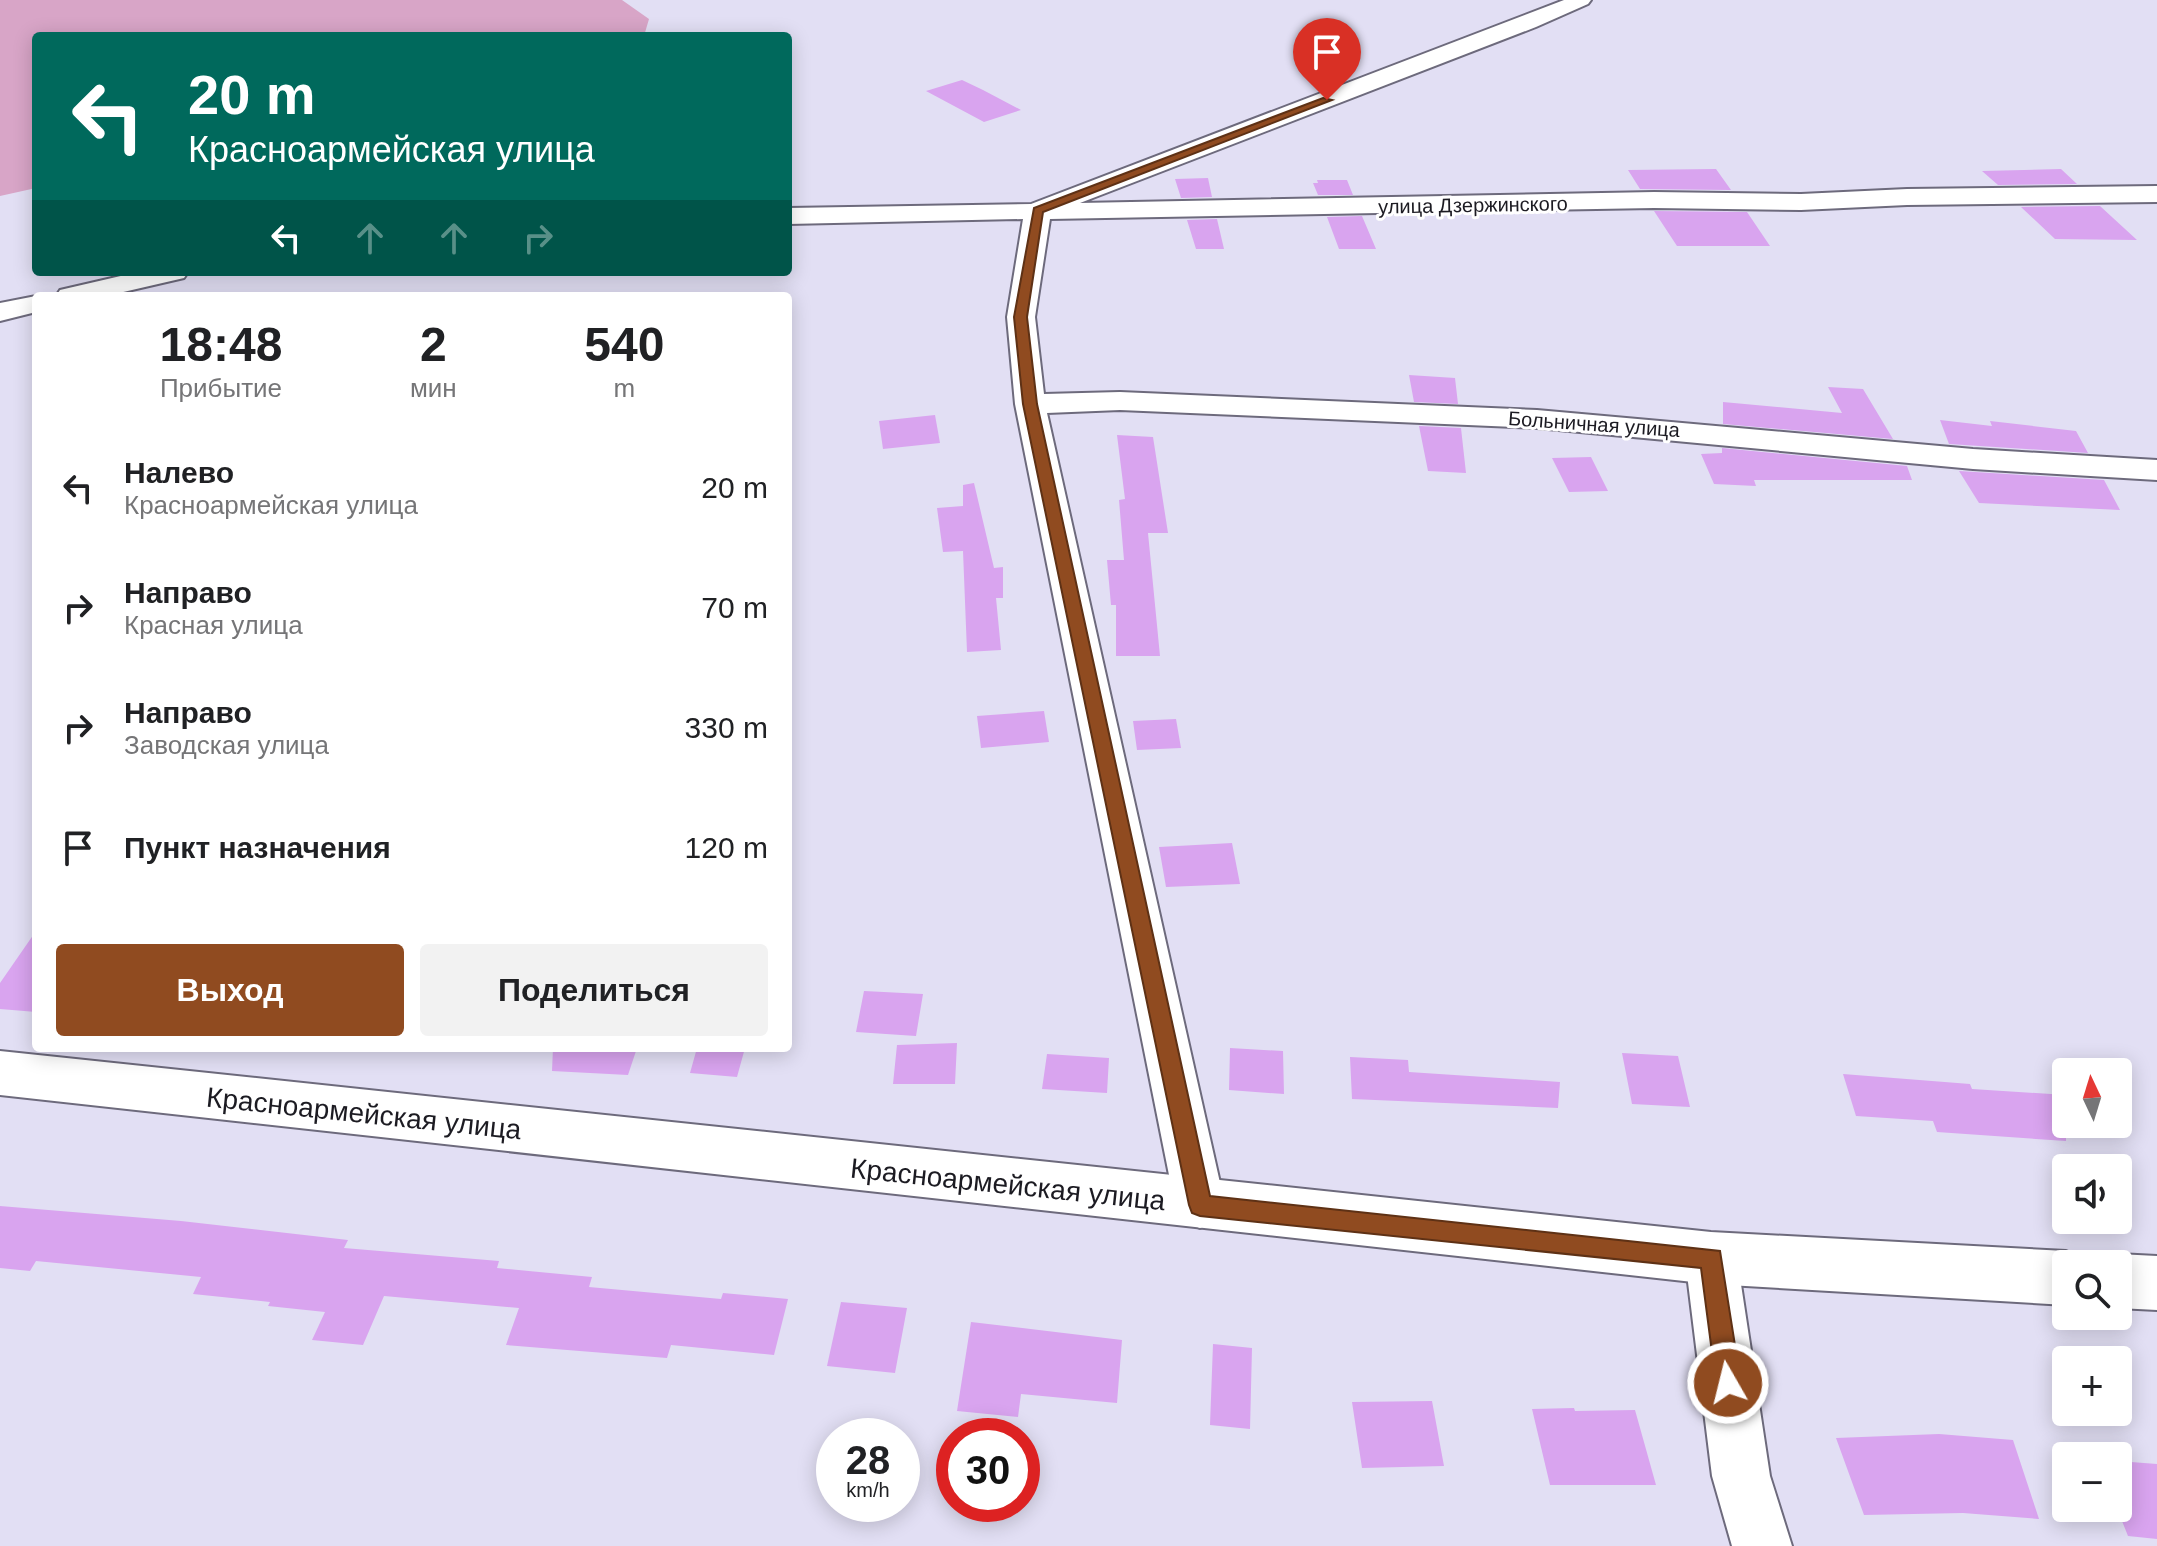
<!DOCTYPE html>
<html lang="ru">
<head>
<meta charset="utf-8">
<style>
	:root { --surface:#fff; --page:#f2f2f2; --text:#202124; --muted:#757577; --accent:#904b20 }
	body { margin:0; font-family:Helvetica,sans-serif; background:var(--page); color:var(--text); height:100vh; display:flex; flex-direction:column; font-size:30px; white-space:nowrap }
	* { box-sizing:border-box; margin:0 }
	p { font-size:26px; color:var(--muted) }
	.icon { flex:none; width:44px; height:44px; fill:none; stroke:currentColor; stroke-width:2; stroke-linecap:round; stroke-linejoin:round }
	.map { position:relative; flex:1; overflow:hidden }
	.drawer { position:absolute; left:32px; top:292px; width:760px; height:760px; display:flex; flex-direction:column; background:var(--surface); border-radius:8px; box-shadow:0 4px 20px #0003 }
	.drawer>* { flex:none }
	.top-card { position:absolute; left:32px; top:32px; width:760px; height:244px; border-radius:8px; box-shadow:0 4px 20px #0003; background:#00695c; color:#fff; overflow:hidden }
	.needle { width:52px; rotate:356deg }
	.tools { position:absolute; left:2052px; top:1058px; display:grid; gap:16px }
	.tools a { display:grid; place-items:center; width:80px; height:80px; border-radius:8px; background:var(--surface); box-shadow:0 4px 20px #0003; font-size:40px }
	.speed { position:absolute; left:816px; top:1418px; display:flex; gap:16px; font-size:40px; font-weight:700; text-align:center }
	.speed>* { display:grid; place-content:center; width:104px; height:104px; border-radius:50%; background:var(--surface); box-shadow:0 4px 20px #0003; line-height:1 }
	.speed small { font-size:20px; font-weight:400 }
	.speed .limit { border:12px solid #d22; background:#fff; color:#111 }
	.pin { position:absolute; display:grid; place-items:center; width:68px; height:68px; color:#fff; margin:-82px -34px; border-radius:50% 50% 50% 0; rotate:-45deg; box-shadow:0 0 8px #0007 }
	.pin .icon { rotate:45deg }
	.me { position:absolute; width:88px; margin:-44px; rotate:352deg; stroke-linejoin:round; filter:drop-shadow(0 0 6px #0008) }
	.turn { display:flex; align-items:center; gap:28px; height:168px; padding:0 24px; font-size:36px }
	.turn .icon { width:104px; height:104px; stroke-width:2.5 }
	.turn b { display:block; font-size:56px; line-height:68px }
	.lanes { display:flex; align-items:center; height:76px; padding:0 24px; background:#0003; justify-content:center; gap:40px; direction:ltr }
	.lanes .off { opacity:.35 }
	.eta { display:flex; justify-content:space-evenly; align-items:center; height:136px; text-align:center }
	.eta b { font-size:48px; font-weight:800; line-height:56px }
	.primary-button { display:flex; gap:16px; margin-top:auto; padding:16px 24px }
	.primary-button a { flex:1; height:92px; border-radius:8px; background:var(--accent); color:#fff; font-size:32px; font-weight:800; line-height:92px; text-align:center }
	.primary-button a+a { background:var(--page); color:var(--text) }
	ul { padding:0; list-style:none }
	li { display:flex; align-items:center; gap:24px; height:120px; padding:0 24px }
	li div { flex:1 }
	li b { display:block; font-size:30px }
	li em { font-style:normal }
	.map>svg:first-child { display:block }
	.green { fill:#d8a5c7 }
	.building { fill:#d9a4ef }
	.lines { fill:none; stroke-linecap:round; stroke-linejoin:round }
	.street-casing { stroke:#6d6a7c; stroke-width:4 }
	.secondary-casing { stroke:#6d6a7c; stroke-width:4 }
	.street { fill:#fff; fill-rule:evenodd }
	.secondary { fill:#fff; fill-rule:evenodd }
	.route { fill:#904b20; stroke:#5e3115; stroke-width:2 }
	.labels { text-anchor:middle; stroke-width:6; stroke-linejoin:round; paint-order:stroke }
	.far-street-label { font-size:20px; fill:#1c1b22; stroke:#fff }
	.near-street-label { font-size:28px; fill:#1c1b22; stroke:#fff }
</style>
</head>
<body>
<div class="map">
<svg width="2157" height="1546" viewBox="0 0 2157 1546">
	<rect width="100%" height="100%" fill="#e2dff4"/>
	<!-- green -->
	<path class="green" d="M 0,0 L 622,0 L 649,19 L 644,36 L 36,36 L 36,188 L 0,196 Z"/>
	<!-- building -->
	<path class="building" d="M 962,80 L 983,90 L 1021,110 L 984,122 L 926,91 Z
		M 1716,169 L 1731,190 L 1640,189 L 1628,170 Z
		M 2061,169 L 2077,184 L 1998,185 L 1982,171 Z
		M 1208,178 L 1212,197 L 1181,198 L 1175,179 Z
		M 1317,180 L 1347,180 L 1353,195 L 1318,195 L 1313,183 L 1318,183 Z
		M 2100,206 L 2137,240 L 2055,239 L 2021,207 Z
		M 1654,211 L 1747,212 L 1770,246 L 1677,246 Z
		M 1362,216 L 1376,249 L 1339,249 L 1327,217 Z
		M 1217,219 L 1224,249 L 1196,249 L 1187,220 Z
		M 1409,375 L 1455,378 L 1458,404 L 1414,402 Z
		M 1828,387 L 1863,389 L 1893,439 L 1723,424 L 1723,402 L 1842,413 Z
		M 935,415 L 940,443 L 883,449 L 879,421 Z
		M 1940,420 L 1992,426 L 1990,421 L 2076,431 L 2088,453 L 1949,444 Z
		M 1419,426 L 1461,428 L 1466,473 L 1428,471 Z
		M 1117,435 L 1153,437 L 1168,533 L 1148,533 L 1160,656 L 1116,656 L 1116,605 L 1111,605 L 1107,560 L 1124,560 L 1119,500 L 1125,499 Z
		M 1722,448 L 1907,466 L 1912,480 L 1754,480 L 1756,486 L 1714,484 L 1701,454 L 1722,453 Z
		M 1591,457 L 1608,491 L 1569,492 L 1552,458 Z
		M 1959,471 L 2104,480 L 2120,510 L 1979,503 Z
		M 974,483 L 994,568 L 1003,567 L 1003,598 L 996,598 L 1001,650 L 967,652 L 963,551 L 943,552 L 937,508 L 963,506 L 963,485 Z
		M 1044,711 L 1049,742 L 981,748 L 977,716 Z
		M 1176,719 L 1181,748 L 1137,750 L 1133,721 Z
		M 1232,843 L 1240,884 L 1166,887 L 1159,847 Z
		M 36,931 L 36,1012 L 0,1009 L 0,983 Z
		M 864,991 L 923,994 L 916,1036 L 856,1032 Z
		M 957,1043 L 955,1084 L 893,1084 L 897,1045 Z
		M 553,1048 L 637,1048 L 628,1075 L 552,1071 Z
		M 697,1048 L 745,1048 L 737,1077 L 690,1073 Z
		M 1230,1048 L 1283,1051 L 1284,1094 L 1229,1090 Z
		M 1622,1053 L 1678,1056 L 1690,1107 L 1632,1104 Z
		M 1047,1054 L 1109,1058 L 1107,1093 L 1042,1089 Z
		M 1350,1057 L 1408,1060 L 1409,1072 L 1560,1082 L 1558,1108 L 1352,1099 Z
		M 1843,1074 L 1970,1084 L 1972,1089 L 2066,1095 L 2066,1141 L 1937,1132 L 1933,1121 L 1856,1116 Z
		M 0,1206 L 181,1221 L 348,1240 L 344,1248 L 499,1261 L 497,1268 L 592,1277 L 589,1287 L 721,1299 L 723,1293 L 788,1299 L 774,1355 L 671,1345 L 667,1358 L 506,1345 L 519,1308 L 384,1296 L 363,1345 L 312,1340 L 325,1312 L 268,1306 L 270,1302 L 193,1294 L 201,1277 L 36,1261 L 30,1271 L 0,1268 Z
		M 841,1302 L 907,1308 L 895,1373 L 827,1366 Z
		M 971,1322 L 1122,1340 L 1117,1403 L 1021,1394 L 1018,1417 L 957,1411 Z
		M 1213,1344 L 1252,1348 L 1250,1429 L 1210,1425 Z
		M 1432,1401 L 1444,1466 L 1362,1468 L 1352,1402 Z
		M 1574,1408 L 1575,1411 L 1635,1410 L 1656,1485 L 1550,1485 L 1532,1409 Z
		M 1939,1434 L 2013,1440 L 2039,1519 L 1963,1513 L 1864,1515 L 1836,1438 Z
		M 2118,1461 L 2157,1464 L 2157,1539 L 2128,1536 L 2118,1511 Z"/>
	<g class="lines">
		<!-- street casing -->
		<g class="street-casing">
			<path id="street" d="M 1564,0 L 1591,0 L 1588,4 L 1536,27 L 1080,203 L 1654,192 L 1801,194 L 1907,189 L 2157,186 L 2157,202 L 1907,205 L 1801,210 L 1654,208 L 1050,219 L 1035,317 L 1044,394 L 1120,392 L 1537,410 L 1973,449 L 2157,460 L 2157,480 L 1973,469 L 1537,428 L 1120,410 L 1047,413 L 1225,1205 L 1218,1221 L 1200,1228 L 1182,1221 L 1175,1205 L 1015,404 L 1007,317 L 1023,219 L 788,224 L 788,208 L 1031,204 Z
				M 138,272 L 188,272 L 184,278 L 106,296 L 56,296 L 60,290 Z
				M 36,296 L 36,312 L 0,321 L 0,303 Z
				M 1711,1234 L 1729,1241 L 1737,1258 L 1770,1476 L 1792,1546 L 1732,1546 L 1712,1476 L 1685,1258 L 1693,1241 Z"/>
		</g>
		<!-- secondary casing -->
		<g class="secondary-casing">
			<path id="secondary" d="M 0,1051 L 1711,1232 L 2066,1251 L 2086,1259 L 2089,1264 L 2066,1264 L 2066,1305 L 1711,1284 L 0,1095 Z
				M 2118,1254 L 2157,1256 L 2157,1310 L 2118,1308 L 2118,1264 L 2097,1264 Z"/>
		</g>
		<!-- street -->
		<use href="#street" class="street"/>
		<!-- secondary -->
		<use href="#secondary" class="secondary"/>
	</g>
	<!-- route -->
	<path class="route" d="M 1323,98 L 1332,100 L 1043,212 L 1027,317 L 1037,404 L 1210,1196 L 1720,1251 L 1741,1383 L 1737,1392 L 1728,1395 L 1719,1392 L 1716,1383 L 1701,1268 L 1200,1216 L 1192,1213 L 1189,1205 L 1023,404 L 1014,317 L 1034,208 Z"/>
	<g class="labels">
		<!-- far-street labels -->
		<g class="far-street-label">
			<text transform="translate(1473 205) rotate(-1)" y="7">улица Дзержинского</text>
			<text transform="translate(1594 424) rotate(4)" y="7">Больничная улица</text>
		</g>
		<!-- near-street labels -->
		<g class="near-street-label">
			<text transform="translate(364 1113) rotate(6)" y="10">Красноармейская улица</text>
			<text transform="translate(1008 1184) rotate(6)" y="10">Красноармейская улица</text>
		</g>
	</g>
</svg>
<div class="tools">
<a><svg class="needle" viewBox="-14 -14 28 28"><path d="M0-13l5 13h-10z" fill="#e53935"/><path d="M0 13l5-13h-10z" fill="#757577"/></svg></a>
<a><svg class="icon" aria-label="sound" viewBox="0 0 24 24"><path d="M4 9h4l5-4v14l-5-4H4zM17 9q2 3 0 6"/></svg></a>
<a><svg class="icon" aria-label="search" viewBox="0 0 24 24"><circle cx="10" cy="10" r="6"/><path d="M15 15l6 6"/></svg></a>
<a>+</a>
<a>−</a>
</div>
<div class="speed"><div>28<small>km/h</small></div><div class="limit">30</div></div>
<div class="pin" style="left:1327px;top:100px;background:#d93025"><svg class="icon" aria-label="arrive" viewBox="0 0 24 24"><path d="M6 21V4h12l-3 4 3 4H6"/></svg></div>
<svg class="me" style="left:1728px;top:1383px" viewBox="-20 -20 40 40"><circle r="17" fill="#904b20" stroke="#fff" stroke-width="3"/><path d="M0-11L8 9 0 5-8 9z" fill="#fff"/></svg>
<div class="top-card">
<div class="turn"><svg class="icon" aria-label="left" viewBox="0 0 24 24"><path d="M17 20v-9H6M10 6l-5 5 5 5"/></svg><div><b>20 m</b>Красноармейская улица</div></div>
<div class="lanes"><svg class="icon" aria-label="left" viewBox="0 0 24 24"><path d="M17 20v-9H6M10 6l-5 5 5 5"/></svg><svg class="icon off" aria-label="ahead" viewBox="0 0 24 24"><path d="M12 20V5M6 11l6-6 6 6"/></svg><svg class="icon off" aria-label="ahead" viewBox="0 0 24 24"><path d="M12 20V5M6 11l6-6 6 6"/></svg><svg class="icon off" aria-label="right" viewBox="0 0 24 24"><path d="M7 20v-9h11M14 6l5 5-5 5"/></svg></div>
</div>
<section class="drawer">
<div class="eta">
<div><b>18:48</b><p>Прибытие</p></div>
<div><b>2</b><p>мин</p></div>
<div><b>540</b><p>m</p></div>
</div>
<ul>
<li><svg class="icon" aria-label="left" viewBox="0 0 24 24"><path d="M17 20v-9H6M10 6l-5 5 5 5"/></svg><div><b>Налево</b><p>Красноармейская улица</p></div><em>20 m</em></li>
<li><svg class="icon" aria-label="right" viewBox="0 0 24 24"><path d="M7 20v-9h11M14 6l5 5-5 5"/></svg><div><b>Направо</b><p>Красная улица</p></div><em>70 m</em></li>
<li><svg class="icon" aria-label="right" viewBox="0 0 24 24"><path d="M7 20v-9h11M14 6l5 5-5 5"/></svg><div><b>Направо</b><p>Заводская улица</p></div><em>330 m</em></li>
<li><svg class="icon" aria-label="arrive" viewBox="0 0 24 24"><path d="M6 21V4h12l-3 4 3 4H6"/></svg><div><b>Пункт назначения</b></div><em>120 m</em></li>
</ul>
<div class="primary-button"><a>Выход</a><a>Поделиться</a></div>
</section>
</div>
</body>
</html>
